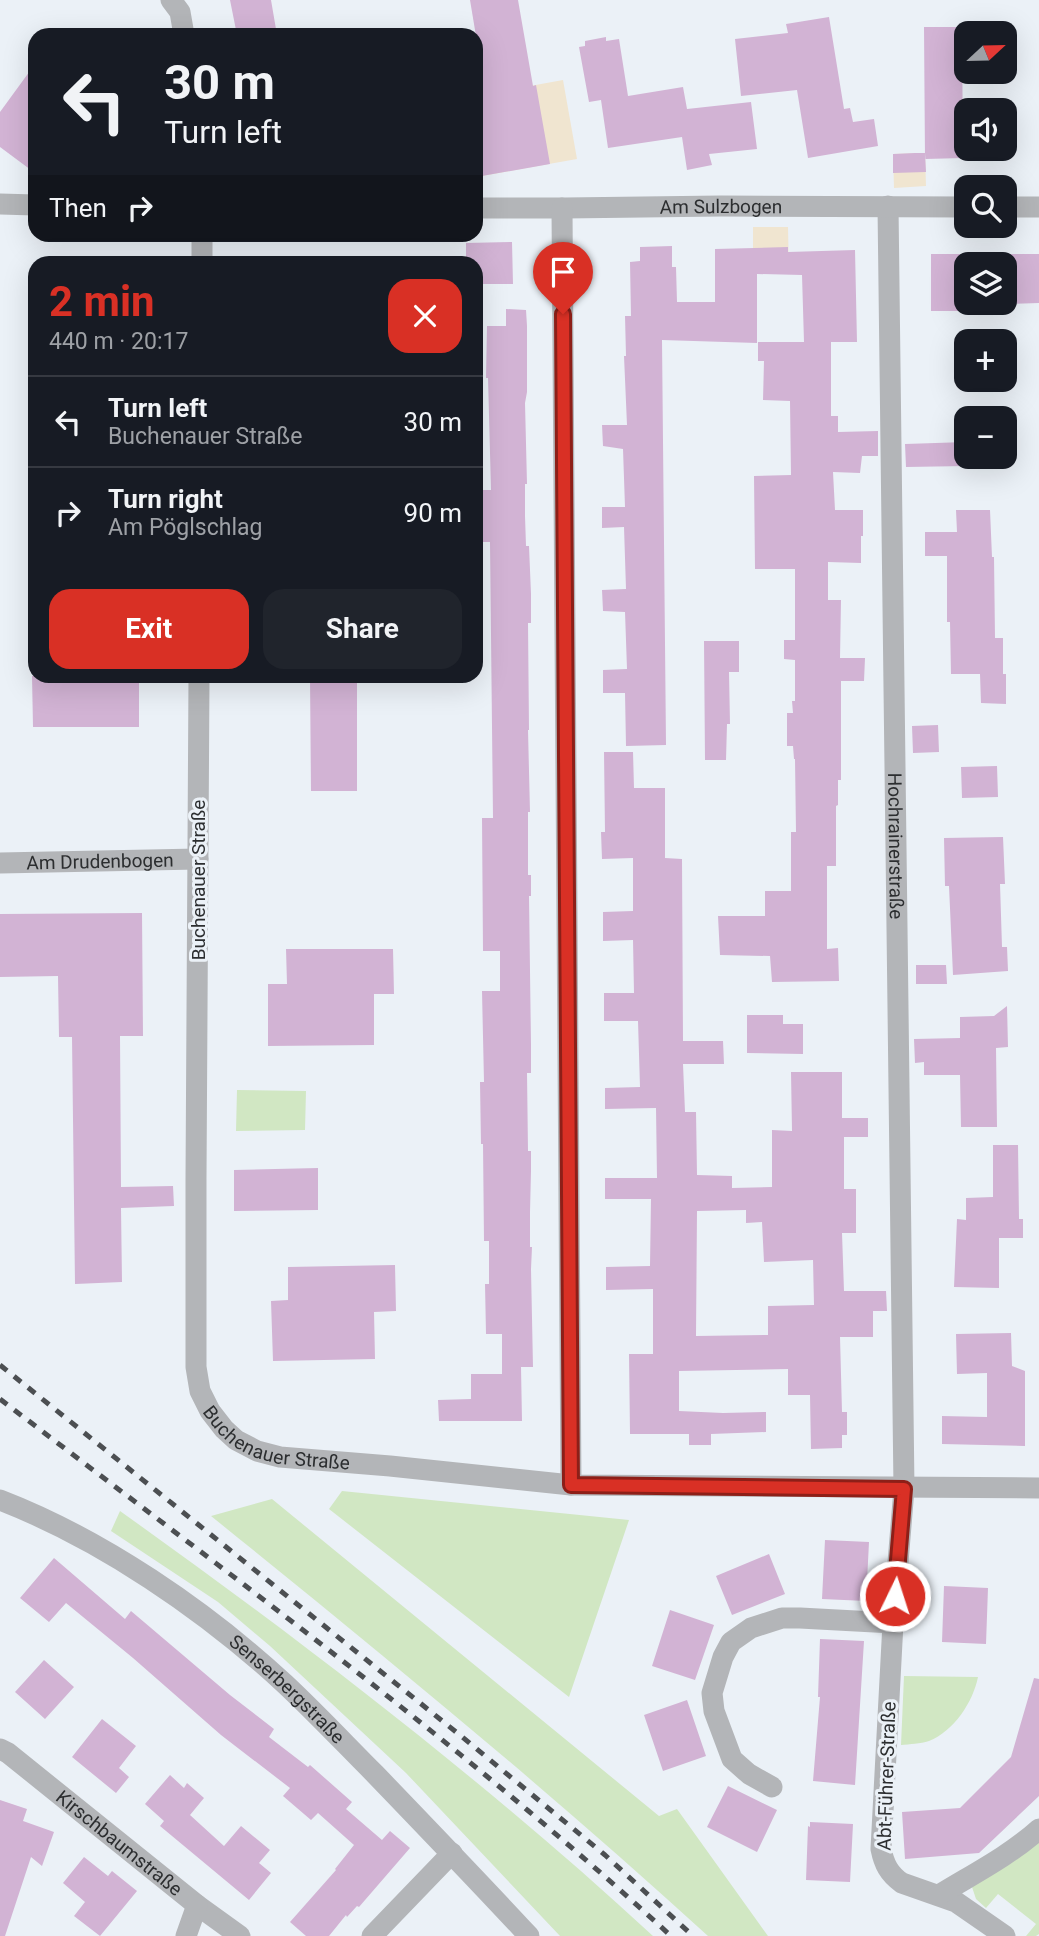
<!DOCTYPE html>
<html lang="en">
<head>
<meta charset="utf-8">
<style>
	:root { --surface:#171b24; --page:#20242c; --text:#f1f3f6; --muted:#9ea1a6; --line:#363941; --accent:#d93025 }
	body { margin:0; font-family:Roboto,sans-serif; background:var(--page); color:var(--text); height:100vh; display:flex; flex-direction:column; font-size:26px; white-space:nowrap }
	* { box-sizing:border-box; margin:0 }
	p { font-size:23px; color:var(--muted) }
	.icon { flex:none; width:38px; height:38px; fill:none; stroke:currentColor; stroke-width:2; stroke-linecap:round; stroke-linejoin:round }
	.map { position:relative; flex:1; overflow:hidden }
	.drawer { position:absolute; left:28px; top:256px; width:455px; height:427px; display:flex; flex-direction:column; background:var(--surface); border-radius:21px; box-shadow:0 7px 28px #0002 }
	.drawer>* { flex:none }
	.guide { position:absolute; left:28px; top:28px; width:455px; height:214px; border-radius:21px; box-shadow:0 7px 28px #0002; background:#171b24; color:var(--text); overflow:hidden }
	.needle { width:46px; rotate:68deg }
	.fabs { position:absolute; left:954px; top:21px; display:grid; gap:14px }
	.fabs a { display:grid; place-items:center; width:63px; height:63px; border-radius:14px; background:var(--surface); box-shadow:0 7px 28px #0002; font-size:35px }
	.pin { position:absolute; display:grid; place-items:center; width:60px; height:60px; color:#fff; margin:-72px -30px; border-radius:50% 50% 50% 0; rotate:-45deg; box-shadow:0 0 7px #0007 }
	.pin .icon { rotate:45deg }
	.me { position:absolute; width:77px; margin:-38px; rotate:4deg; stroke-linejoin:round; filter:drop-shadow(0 0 5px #0008) }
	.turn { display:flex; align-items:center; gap:24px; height:147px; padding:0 21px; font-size:32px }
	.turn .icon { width:91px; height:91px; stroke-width:2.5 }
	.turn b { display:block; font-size:49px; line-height:60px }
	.then { display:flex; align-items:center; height:66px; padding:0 21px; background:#0003; gap:14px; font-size:26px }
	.round { display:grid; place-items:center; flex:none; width:74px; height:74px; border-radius:21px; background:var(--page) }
	.headline { display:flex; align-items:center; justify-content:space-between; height:119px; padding:0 21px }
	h1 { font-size:42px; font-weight:700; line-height:52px; color:var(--accent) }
	.button { display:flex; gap:14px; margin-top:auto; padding:14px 21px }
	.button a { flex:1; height:80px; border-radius:21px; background:var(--accent); color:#fff; font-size:28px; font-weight:700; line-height:80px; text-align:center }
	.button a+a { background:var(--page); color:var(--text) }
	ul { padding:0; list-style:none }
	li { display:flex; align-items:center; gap:21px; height:91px; padding:0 21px; border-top:2px solid var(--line) }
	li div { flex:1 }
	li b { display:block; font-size:26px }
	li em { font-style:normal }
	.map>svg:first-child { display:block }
	.industrial { fill:#f0e5d0 }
	.green { fill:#d1e7c3 }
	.building { fill:#d2b3d4; fill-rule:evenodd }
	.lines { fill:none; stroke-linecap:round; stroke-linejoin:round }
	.street { stroke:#b3b5b8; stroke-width:21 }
	.rail { stroke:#4c4f52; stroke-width:5; stroke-dasharray:9 9; stroke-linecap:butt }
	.route-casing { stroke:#8d1f18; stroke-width:18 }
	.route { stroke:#d93025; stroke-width:12 }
	.labels { text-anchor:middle; stroke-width:6; stroke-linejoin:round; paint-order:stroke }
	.street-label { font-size:19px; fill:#2c2e30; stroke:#ebf1f7 }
</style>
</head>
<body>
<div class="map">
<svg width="1039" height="1936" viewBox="0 0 1039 1936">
	<rect width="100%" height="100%" fill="#ebf1f7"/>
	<!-- industrial -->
	<path class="industrial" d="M 563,80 L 577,159 L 476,177 L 476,96 Z
		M 925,153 L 926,186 L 894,188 L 893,154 Z
		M 753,227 L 788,227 L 789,274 L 753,274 Z"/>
	<!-- green -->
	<path class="green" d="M 237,1090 L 306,1091 L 305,1130 L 236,1131 Z
		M 342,1491 L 629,1520 L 569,1697 L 329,1509 Z
		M 272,1499 L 659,1816 L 677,1809 L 768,1936 L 708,1936 C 548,1790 380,1652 211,1516 Z
		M 120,1511 C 305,1643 486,1782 653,1936 L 560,1936 L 406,1773 L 270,1646 L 218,1602 L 111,1531 Z
		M 904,1676 L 978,1677 C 973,1702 954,1731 929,1741 C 920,1744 910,1744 901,1745 Z
		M 1039,1837 L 1039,1934 L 1036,1936 L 1026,1936 L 1036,1924 L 998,1894 L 986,1908 L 976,1899 L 972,1887 Z"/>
	<!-- building -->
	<path class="building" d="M 230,0 L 271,0 L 277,35 L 237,35 Z
		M 470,0 L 518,0 L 533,86 L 536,85 L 550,164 L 476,177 L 476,79 L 483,78 Z
		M 829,17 L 844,109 L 850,108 L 853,122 L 874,119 L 878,146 L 808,158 L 797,90 L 741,96 L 735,39 L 788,33 L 786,24 Z
		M 924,27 L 962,27 L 963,158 L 925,159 Z
		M 606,37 L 606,41 L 619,39 L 628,96 L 683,87 L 687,109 L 751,102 L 757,149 L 709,154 L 712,165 L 687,170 L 682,137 L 608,148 L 601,100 L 589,102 L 579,47 L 585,46 L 585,41 Z
		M 35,64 L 35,173 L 0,147 L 0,112 Z
		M 915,153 L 925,153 L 926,172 L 893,173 L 893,154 Z
		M 512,242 L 513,284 L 476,284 L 476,262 L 466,262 L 466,243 Z
		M 672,246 L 672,267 L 676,267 L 677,302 L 715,302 L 715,249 L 788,247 L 788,252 L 855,250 L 857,342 L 831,342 L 831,416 L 838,416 L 838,432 L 878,431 L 878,456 L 862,456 L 860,473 L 833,472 L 835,510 L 863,510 L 863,536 L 861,536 L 861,563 L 828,562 L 828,600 L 841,600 L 840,658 L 865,658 L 864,681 L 841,681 L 841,780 L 838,780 L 838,805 L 836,806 L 836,866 L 827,866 L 827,949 L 838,948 L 839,981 L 772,982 L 770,956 L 720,955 L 718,916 L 765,916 L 765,891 L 791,891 L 791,832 L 796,832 L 795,759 L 794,759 L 793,746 L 787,746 L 787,713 L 793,713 L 792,701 L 795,701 L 795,660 L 784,659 L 784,640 L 795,640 L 795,569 L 755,569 L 754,476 L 791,475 L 790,401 L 763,400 L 764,361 L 758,361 L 758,342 L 804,342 L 802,275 L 757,274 L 757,343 L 662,340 L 666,745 L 626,746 L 625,693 L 603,693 L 603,670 L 627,669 L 625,612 L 603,611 L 602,590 L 626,589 L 624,527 L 602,528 L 602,507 L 625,507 L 623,449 L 603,446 L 602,425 L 627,425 L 624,356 L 626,356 L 625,316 L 631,316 L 630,262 L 640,261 L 640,247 Z
		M 931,254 L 966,254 L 966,311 L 931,311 Z
		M 1004,254 L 1039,254 L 1039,303 L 1004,304 Z
		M 506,309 L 526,310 L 527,326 L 527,392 L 525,403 L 527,484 L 525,484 L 525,516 L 526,546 L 529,546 L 531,594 L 531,623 L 528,623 L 529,730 L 528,730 L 530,812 L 528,812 L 528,875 L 531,875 L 531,896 L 529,896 L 531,1045 L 531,1073 L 527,1073 L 528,1151 L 531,1151 L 531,1171 L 530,1212 L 530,1247 L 532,1247 L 531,1269 L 533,1367 L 521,1367 L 522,1421 L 439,1421 L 438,1400 L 471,1399 L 471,1374 L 502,1374 L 502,1334 L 486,1334 L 485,1284 L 489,1284 L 489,1241 L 484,1241 L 483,1144 L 481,1144 L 480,1082 L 484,1082 L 482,991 L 500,991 L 500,951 L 483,951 L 482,818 L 493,818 L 490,542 L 482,542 L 481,490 L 491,490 L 488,378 L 486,378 L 487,326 L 506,326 Z
		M 966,442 L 966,466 L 906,467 L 905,444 Z
		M 956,510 L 990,510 L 992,557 L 994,557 L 995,638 L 1003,638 L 1003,674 L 1006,674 L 1006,704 L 981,703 L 980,674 L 951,674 L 950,622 L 947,622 L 947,556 L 925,556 L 925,532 L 957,532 Z
		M 704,641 L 739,641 L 739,672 L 729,672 L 730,724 L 727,724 L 726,760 L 705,760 Z
		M 32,676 L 139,676 L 139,727 L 33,727 Z
		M 310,676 L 357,676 L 357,791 L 311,791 Z
		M 938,725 L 939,752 L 913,753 L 912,726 Z
		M 604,752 L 633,752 L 634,788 L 665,788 L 665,858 L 682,859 L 683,1041 L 723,1041 L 724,1064 L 683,1064 L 685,1112 L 696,1112 L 697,1175 L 732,1176 L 732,1188 L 772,1187 L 772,1130 L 792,1131 L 791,1072 L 842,1072 L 842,1118 L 868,1118 L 868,1137 L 844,1137 L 844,1189 L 856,1189 L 856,1233 L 842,1233 L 844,1291 L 886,1291 L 887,1311 L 873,1311 L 873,1337 L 840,1337 L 842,1412 L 847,1412 L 847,1435 L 842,1435 L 842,1448 L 811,1449 L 810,1395 L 788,1395 L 788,1369 L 679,1371 L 679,1411 L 723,1413 L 766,1412 L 766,1432 L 711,1434 L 711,1445 L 689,1445 L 689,1434 L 630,1434 L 629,1354 L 653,1354 L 653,1289 L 606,1290 L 606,1267 L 650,1266 L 651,1199 L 605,1199 L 605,1178 L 657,1178 L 656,1108 L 605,1109 L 605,1088 L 640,1087 L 638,1021 L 604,1021 L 604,993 L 634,993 L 633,940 L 603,941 L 603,912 L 633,911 L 633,858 L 602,859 L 601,832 L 605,832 ZM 746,1210 L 746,1223 L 762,1222 L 764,1262 L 813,1260 L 814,1305 L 768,1306 L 768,1335 L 696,1336 L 697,1211 Z
		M 997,766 L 998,797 L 962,798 L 961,767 Z
		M 1003,837 L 1005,884 L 1000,884 L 1002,947 L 1007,947 L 1008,971 L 953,975 L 949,886 L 945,886 L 944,838 Z
		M 142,913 L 143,1036 L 120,1036 L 121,1187 L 173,1186 L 174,1206 L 121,1208 L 122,1282 L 75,1284 L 72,1037 L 59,1037 L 58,976 L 0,977 L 0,914 Z
		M 286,949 L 393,949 L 394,994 L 374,994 L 374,1045 L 268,1046 L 268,984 L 287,984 Z
		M 916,965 L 946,965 L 947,984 L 916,984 Z
		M 1007,1006 L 1008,1047 L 996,1048 L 997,1127 L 961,1127 L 960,1075 L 924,1075 L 924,1062 L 915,1063 L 914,1039 L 960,1038 L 960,1017 L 994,1016 Z
		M 747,1015 L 783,1015 L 783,1024 L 803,1024 L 803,1054 L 747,1053 Z
		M 993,1145 L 1018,1145 L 1019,1219 L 1023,1219 L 1023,1238 L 999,1238 L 999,1288 L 954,1287 L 957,1219 L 966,1220 L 966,1198 L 993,1197 Z
		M 318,1168 L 318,1210 L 234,1211 L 234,1170 Z
		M 395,1265 L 396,1311 L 374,1312 L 375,1359 L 273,1361 L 271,1301 L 288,1300 L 288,1267 Z
		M 1011,1333 L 1012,1366 L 1025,1371 L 1025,1446 L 942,1444 L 942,1416 L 987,1417 L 987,1373 L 957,1374 L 956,1334 Z
		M 825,1540 L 869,1542 L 866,1601 L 822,1599 Z
		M 769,1554 L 785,1594 L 732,1615 L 716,1576 Z
		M 54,1558 L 125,1619 L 131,1611 L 230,1695 L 274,1729 L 269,1737 L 308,1767 L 310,1765 L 352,1802 L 346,1809 L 382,1840 L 390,1831 L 410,1848 L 359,1907 L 357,1906 L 347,1917 L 346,1915 L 329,1936 L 306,1936 L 290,1922 L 336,1870 L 335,1869 L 354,1845 L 318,1813 L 311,1820 L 283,1796 L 290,1788 L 221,1735 L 133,1658 L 66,1603 L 49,1622 L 20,1598 Z
		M 944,1586 L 988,1588 L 986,1644 L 942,1642 Z
		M 670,1610 L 714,1625 L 695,1680 L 652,1666 Z
		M 820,1639 L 864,1641 L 855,1785 L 813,1781 L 820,1697 L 818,1697 Z
		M 44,1660 L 74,1687 L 45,1719 L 15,1692 Z
		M 1034,1678 L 1039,1679 L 1039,1796 L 979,1853 L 905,1859 L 902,1812 L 960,1808 L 1011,1757 Z
		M 687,1700 L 706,1756 L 663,1771 L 644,1715 Z
		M 102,1719 L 136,1746 L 119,1768 L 129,1777 L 116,1793 L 72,1757 Z
		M 170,1775 L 184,1788 L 187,1783 L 204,1798 L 190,1815 L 224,1846 L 241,1826 L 270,1850 L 259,1863 L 271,1873 L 249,1900 L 160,1826 L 164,1821 L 145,1804 Z
		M 728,1786 L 777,1810 L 757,1852 L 707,1827 Z
		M 0,1800 L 27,1809 L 23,1821 L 54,1832 L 42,1866 L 31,1857 L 5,1936 L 0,1936 Z
		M 810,1822 L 853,1824 L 850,1882 L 806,1880 L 808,1826 L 810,1827 Z
		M 84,1857 L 108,1876 L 112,1871 L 137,1891 L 100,1936 L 74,1916 L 85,1902 L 63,1883 Z"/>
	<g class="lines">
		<!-- street -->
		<g class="street">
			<path d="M 171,0 L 180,12 L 184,35"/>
			<path d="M 0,204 L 35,205"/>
			<path id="s1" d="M 888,206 L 904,1489 L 893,1623 L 881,1849 C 884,1864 889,1874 902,1883 L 956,1902 L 1005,1936"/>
			<path d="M 1004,207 L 1039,207"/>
			<path id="s2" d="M 476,208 L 565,208 L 721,206 L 966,207"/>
			<path d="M 562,208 L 571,1485"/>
			<path d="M 202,234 L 202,262"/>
			<path id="s3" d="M 199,676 L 196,1179 L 196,1367 L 200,1391 L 210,1411 L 224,1429 L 236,1440 L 257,1451 L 280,1457 L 390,1466 L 571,1485 L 1039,1488"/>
			<path id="s4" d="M 0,863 L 198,859"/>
			<path id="s5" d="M 0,1500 C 101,1539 205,1610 285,1684 C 316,1713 345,1744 375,1774 C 427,1828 478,1881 529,1936"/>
			<path id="s6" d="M 0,1749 L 8,1753 L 197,1905 L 240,1936"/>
			<path d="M 772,1787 L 749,1774 L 732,1759 L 714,1711 L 712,1693 L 723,1657 L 731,1642 L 751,1628 L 782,1618 L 800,1618 L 893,1623"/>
			<path d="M 939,1895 C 973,1874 1009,1856 1039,1829"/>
			<path d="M 186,1936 L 197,1905"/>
			<path d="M 372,1936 L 452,1853"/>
		</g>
		<!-- rail -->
		<path class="rail" d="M 0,1365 L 461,1736 L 605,1855 L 693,1936
			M 0,1399 C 227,1573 460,1742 671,1936"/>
	</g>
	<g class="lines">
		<!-- route casing -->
		<g class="route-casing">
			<path id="route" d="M 563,314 L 571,1485 L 904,1489 L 895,1596"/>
		</g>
		<!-- route -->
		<use href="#route" class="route"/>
	</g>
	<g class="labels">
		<!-- street labels -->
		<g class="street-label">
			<text dy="7" stroke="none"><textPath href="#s2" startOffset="245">Am Sulzbogen</textPath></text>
			<text dy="7" stroke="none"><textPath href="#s1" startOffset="640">Hochrainerstraße</textPath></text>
			<text dy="7" stroke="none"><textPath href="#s4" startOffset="100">Am Drudenbogen</textPath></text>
			<text transform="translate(198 880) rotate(-90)" y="7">Buchenauer Straße</text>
			<text dy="7" stroke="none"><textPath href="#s3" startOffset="814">Buchenauer Straße</textPath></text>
			<text dy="7" stroke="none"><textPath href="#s5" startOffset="346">Senserbergstraße</textPath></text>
			<text transform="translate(886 1776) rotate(-88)" y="7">Abt-Führer-Straße</text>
			<text dy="7" stroke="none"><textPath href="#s6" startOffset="152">Kirschbaumstraße</textPath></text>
		</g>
	</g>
</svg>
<div class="fabs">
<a><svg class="needle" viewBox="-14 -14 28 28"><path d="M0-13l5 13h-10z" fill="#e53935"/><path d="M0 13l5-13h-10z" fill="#9ea1a6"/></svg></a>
<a><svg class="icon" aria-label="sound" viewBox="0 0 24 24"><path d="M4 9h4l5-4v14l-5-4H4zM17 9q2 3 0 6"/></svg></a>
<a><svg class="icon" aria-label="search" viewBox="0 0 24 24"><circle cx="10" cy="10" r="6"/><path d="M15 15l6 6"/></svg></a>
<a><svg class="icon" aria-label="layers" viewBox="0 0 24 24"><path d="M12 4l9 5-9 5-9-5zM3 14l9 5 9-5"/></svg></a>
<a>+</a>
<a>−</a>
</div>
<div class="pin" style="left:563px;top:314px;background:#d93025"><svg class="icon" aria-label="arrive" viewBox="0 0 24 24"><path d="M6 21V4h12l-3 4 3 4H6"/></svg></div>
<svg class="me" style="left:895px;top:1596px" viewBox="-20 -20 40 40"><circle r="17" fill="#d93025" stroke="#fff" stroke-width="3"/><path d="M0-11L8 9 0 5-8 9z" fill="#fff"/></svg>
<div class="guide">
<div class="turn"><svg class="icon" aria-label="left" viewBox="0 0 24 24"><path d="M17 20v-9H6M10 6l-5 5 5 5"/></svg><div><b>30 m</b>Turn left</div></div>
<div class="then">Then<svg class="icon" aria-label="right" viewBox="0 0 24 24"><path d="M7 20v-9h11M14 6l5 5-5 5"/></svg></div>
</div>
<section class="drawer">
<div class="headline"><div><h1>2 min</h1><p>440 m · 20:17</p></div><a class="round" style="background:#d93025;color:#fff"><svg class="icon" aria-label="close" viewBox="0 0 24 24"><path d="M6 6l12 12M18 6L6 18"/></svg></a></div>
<ul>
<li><svg class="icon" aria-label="left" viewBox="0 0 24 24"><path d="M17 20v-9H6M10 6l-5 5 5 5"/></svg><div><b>Turn left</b><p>Buchenauer Straße</p></div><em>30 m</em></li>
<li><svg class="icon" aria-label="right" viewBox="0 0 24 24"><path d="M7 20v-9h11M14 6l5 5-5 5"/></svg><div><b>Turn right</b><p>Am Pöglschlag</p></div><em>90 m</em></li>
</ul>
<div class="button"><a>Exit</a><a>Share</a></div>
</section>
</div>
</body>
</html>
